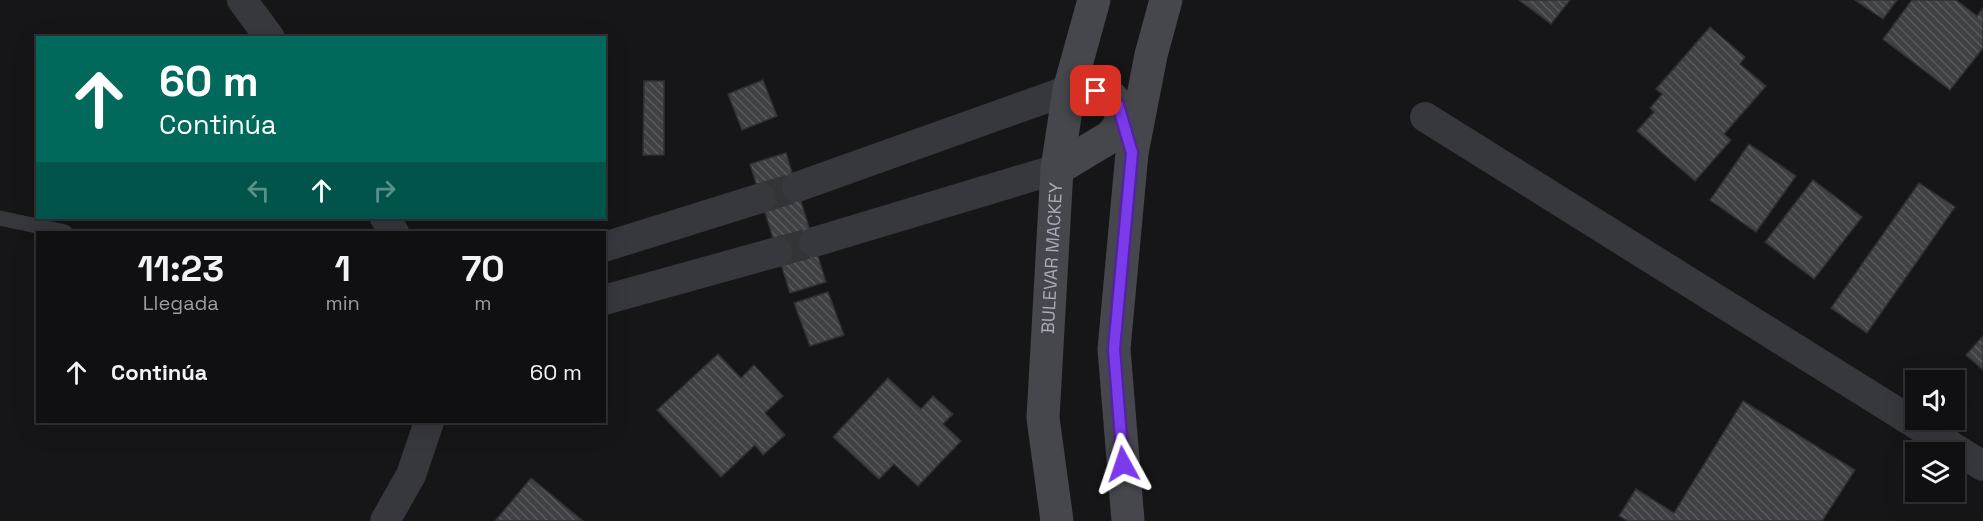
<!DOCTYPE html>
<html lang="es">
<head>
<meta charset="utf-8">
<style>
	:root { --surface:#101012; --page:#19191b; --text:#f1f3f6; --muted:#9c9d9f; --line:#303032 }
	body { margin:0; font-family:"Space Grotesk",sans-serif; background:var(--page); color:var(--text); height:100vh; display:flex; flex-direction:column; font-size:22px; white-space:nowrap }
	* { box-sizing:border-box; margin:0 }
	p { font-size:20px; color:var(--muted) }
	.icon { flex:none; width:33px; height:33px; fill:none; stroke:currentColor; stroke-width:2; stroke-linecap:round; stroke-linejoin:round }
	.map { position:relative; flex:1; overflow:hidden }
	.sheet { position:absolute; left:36px; top:231px; width:570px; height:192px; display:flex; flex-direction:column; background:var(--surface); border-radius:0px; box-shadow:0 6px 24px #0002,0 0 0 2px var(--line) }
	.sheet>* { flex:none }
	.banner { position:absolute; left:36px; top:36px; width:570px; height:183px; border-radius:0px; box-shadow:0 6px 24px #0002,0 0 0 2px var(--line); background:#00695c; color:#fff; overflow:hidden }
	.fabs { position:absolute; left:1905px; top:370px; display:grid; gap:12px }
	.fabs a { display:grid; place-items:center; width:60px; height:60px; border-radius:0px; background:var(--surface); box-shadow:0 6px 24px #0002,0 0 0 2px var(--line); font-size:30px }
	.pin { position:absolute; display:grid; place-items:center; width:51px; height:51px; color:#fff; margin:-26px; border-radius:12px; box-shadow:0 3px 9px #0006 }
	.me { position:absolute; width:66px; margin:-33px; rotate:355deg; stroke-linejoin:round; filter:drop-shadow(0 0 4px #0008) }
	.turn { display:flex; align-items:center; gap:21px; height:126px; padding:0 24px; font-size:27px }
	.turn .icon { width:78px; height:78px; stroke-width:2.5 }
	.turn b { display:block; font-size:42px; line-height:51px }
	.lanes { display:flex; align-items:center; height:57px; padding:0 24px; background:#0003; justify-content:center; gap:30px; direction:ltr }
	.lanes .off { opacity:.35 }
	.eta { display:flex; justify-content:space-evenly; align-items:center; height:102px; text-align:center }
	.eta b { font-size:36px; font-weight:700; line-height:42px }
	ul { padding:0; list-style:none }
	li { display:flex; align-items:center; gap:18px; height:78px; padding:0 24px }
	li div { flex:1 }
	li b { display:block; font-size:22px }
	li em { font-style:normal }
	.map>svg:first-child { display:block }
	.building { fill:url(#building-back-hatch); stroke:#303034; stroke-width:1.5 }
	.lines { fill:none; stroke-linecap:round; stroke-linejoin:round }
	.street-tunnel { stroke:#333438; stroke-width:30; stroke-dasharray:30 15; stroke-linecap:butt }
	.lane { stroke:#37383d; stroke-width:15 }
	.street { stroke:#37383d; stroke-width:30 }
	.secondary { stroke:#45474d; stroke-width:33 }
	.route-casing { stroke:#51269a; stroke-width:15 }
	.route { stroke:#7c3aed; stroke-width:10 }
	.labels { text-anchor:middle; stroke-width:6; stroke-linejoin:round; paint-order:stroke }
	.street-label { font-size:18px; fill:#a8adb8; stroke:#111113 }
</style>
</head>
<body>
<div class="map">
<svg width="1983" height="521" viewBox="0 0 1983 521">
	<defs>
		<pattern id="building-back-hatch" width="6" height="6" patternUnits="userSpaceOnUse" patternTransform="scale(1.5)"><rect width="6" height="6" fill="#404145"/><path d="M-1 5l2 2M0 0l6 6M5-1l2 2" fill="none" stroke="#595a5e"/></pattern>
	</defs>
	<rect width="100%" height="100%" fill="#161618"/>
	<!-- building -->
	<path class="building" d="M 1519,0 L 1570,0 L 1551,24 Z
		M 1855,0 L 1897,0 L 1883,19 Z
		M 1912,0 L 1956,0 L 1977,16 L 1983,8 L 1983,48 L 1950,90 L 1883,39 Z
		M 1710,27 L 1745,57 L 1740,64 L 1766,86 L 1724,134 L 1731,140 L 1695,181 L 1637,131 L 1654,112 L 1650,108 L 1662,94 L 1656,89 Z
		M 763,80 L 777,116 L 742,130 L 728,94 Z
		M 644,81 L 664,81 L 664,155 L 643,155 Z
		M 1749,144 L 1796,176 L 1756,232 L 1710,200 Z
		M 786,153 L 826,282 L 790,293 L 750,164 Z
		M 1813,180 L 1862,217 L 1814,279 L 1765,242 Z
		M 1919,183 L 1955,207 L 1867,333 L 1831,308 Z
		M 828,292 L 844,335 L 810,346 L 794,303 Z
		M 1983,336 L 1983,370 L 1966,355 Z
		M 718,354 L 741,378 L 754,365 L 783,396 L 765,413 L 785,435 L 763,455 L 755,445 L 721,477 L 657,410 Z
		M 888,378 L 921,409 L 933,396 L 953,414 L 943,424 L 961,441 L 918,486 L 894,464 L 879,479 L 833,437 Z
		M 1743,401 L 1855,470 L 1822,521 L 1628,521 L 1619,516 L 1636,489 L 1674,513 Z
		M 531,478 L 583,521 L 495,521 Z"/>
	<g class="lines">
		<!-- street-tunnel -->
		<path class="street-tunnel" d="M 761,198 L 797,187
			M 777,252 L 814,242"/>
		<!-- lane -->
		<path class="lane" d="M 0,218 L 65,232"/>
		<!-- street -->
		<path class="street" d="M 242,0 L 270,38
			M 1425,117 L 1983,466
			M 797,187 L 1069,90
			M 385,218 L 394,232
			M 814,242 L 1057,169
			M 604,247 L 761,198
			M 604,300 L 777,252
			M 385,521 L 411,475 L 429,422"/>
		<!-- secondary -->
		<g class="secondary">
			<path d="M 1069,90 C 1117,92 1115,93 1128,138"/>
			<path d="M 1057,169 L 1110,137 L 1141,100"/>
			<path id="s1" d="M 1057,521 L 1043,418 L 1057,169 L 1069,90 L 1094,0"/>
			<path d="M 1128,521 L 1114,349 L 1132,153 L 1151,55 L 1166,0"/>
		</g>
	</g>
	<g class="lines">
		<!-- route casing -->
		<g class="route-casing">
			<path id="route" d="M 1096,91 L 1110,96 L 1118,105 L 1132,153 L 1114,349 L 1123,464"/>
		</g>
		<!-- route -->
		<use href="#route" class="route"/>
	</g>
	<g class="labels">
		<!-- street labels -->
		<g class="street-label">
			<text dy="6" stroke="none"><textPath href="#s1" startOffset="264">BULEVAR MACKEY</textPath></text>
		</g>
	</g>
</svg>
<div class="fabs">
<a><svg class="icon" aria-label="sound" viewBox="0 0 24 24"><path d="M4 9h4l5-4v14l-5-4H4zM17 9q2 3 0 6"/></svg></a>
<a><svg class="icon" aria-label="layers" viewBox="0 0 24 24"><path d="M12 4l9 5-9 5-9-5zM3 14l9 5 9-5"/></svg></a>
</div>
<div class="pin" style="left:1096px;top:91px;background:#d93025"><svg class="icon" aria-label="arrive" viewBox="0 0 24 24"><path d="M6 21V4h12l-3 4 3 4H6"/></svg></div>
<svg class="me" style="left:1123px;top:464px" viewBox="-20 -20 40 40"><path d="M0-17L14 15 0 8-14 15z" fill="#7c3aed" stroke="#fff" stroke-width="4"/></svg>
<div class="banner">
<div class="turn"><svg class="icon" aria-label="ahead" viewBox="0 0 24 24"><path d="M12 20V5M6 11l6-6 6 6"/></svg><div><b>60 m</b>Continúa</div></div>
<div class="lanes"><svg class="icon off" aria-label="left" viewBox="0 0 24 24"><path d="M17 20v-9H6M10 6l-5 5 5 5"/></svg><svg class="icon" aria-label="ahead" viewBox="0 0 24 24"><path d="M12 20V5M6 11l6-6 6 6"/></svg><svg class="icon off" aria-label="right" viewBox="0 0 24 24"><path d="M7 20v-9h11M14 6l5 5-5 5"/></svg></div>
</div>
<section class="sheet">
<div class="eta">
<div><b>11:23</b><p>Llegada</p></div>
<div><b>1</b><p>min</p></div>
<div><b>70</b><p>m</p></div>
</div>
<ul>
<li><svg class="icon" aria-label="ahead" viewBox="0 0 24 24"><path d="M12 20V5M6 11l6-6 6 6"/></svg><div><b>Continúa</b></div><em>60 m</em></li>
</ul>
</section>
</div>
</body>
</html>
